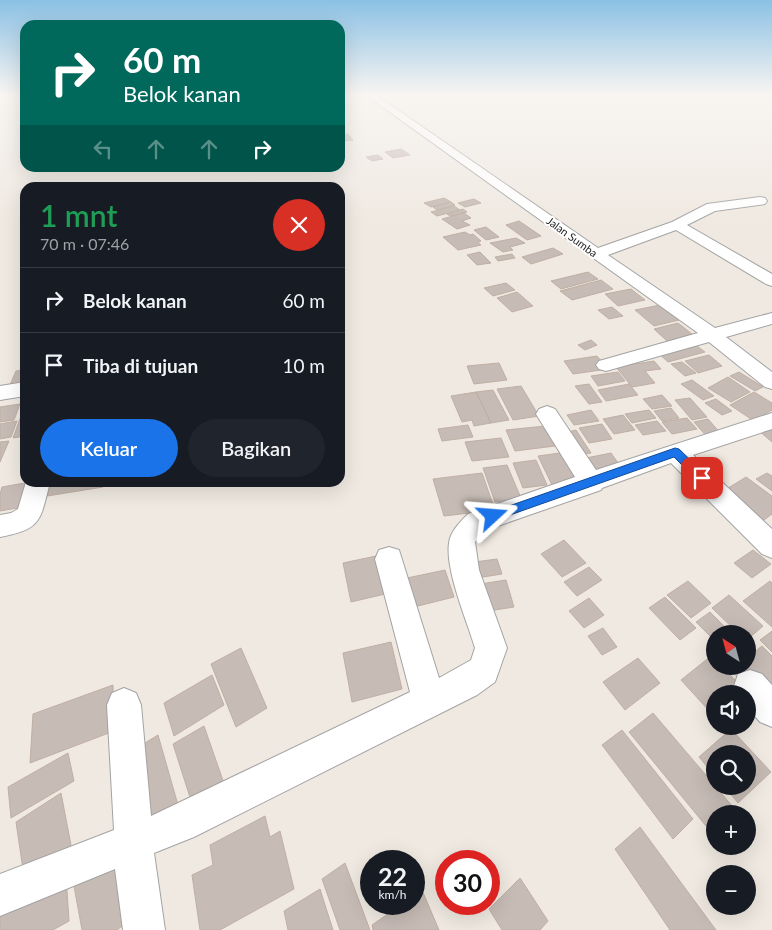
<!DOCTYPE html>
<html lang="id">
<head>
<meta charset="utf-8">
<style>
	:root { --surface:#171b24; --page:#20242c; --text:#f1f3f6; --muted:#9ea1a6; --line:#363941; --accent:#1a73e8 }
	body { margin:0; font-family:Lato,sans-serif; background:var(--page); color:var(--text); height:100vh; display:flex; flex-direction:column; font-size:19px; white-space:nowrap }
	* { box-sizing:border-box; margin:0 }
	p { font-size:16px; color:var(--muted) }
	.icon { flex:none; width:28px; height:28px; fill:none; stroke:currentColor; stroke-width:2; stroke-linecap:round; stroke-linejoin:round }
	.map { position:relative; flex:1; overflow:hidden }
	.details { position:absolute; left:20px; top:182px; width:325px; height:305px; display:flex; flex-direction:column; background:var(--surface); border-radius:15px; box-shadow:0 5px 20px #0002 }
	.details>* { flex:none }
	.top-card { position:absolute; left:20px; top:20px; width:325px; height:152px; border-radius:15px; box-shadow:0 5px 20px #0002; background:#00695c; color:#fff; overflow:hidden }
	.needle { width:32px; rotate:324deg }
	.fabs { position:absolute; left:706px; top:625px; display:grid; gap:10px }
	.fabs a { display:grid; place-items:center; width:50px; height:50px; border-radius:50%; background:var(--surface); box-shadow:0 5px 20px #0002; font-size:25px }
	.speed { position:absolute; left:360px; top:850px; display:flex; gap:10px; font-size:25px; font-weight:700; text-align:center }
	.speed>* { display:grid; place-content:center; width:65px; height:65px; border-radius:50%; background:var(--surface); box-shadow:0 5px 20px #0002; line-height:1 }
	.speed small { font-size:12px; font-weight:400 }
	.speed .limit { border:8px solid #d22; background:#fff; color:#111 }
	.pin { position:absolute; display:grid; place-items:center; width:42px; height:42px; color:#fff; margin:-21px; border-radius:10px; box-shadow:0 2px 8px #0006 }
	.me { position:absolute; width:55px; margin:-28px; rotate:71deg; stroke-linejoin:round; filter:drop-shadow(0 0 4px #0008) }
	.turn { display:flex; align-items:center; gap:18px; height:105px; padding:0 20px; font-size:22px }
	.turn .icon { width:65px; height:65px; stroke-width:2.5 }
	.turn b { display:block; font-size:35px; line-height:42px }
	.lanes { display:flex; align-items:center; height:48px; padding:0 20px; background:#0003; justify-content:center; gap:25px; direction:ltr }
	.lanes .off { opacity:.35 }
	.round { display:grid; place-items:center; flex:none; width:52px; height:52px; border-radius:26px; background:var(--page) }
	.head { display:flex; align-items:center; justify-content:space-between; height:85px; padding:0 20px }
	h1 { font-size:30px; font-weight:600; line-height:38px; color:#1e9e55 }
	.cta { display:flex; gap:10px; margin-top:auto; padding:10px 20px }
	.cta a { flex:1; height:58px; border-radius:30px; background:var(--accent); color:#fff; font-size:20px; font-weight:600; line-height:58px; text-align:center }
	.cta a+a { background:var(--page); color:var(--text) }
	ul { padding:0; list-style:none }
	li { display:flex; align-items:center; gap:15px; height:65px; padding:0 20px; border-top:1px solid var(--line) }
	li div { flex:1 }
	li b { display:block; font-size:19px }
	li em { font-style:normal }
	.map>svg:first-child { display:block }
	.building { fill:#c6bbb5; stroke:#c1afa3 }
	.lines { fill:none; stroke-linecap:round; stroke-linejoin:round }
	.minor-casing { stroke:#a3a3a3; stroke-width:2 }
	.minor { fill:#fff; fill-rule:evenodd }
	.route { fill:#1a73e8; stroke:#114b97 }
	.labels { text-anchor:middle; stroke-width:4; stroke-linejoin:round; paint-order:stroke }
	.far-street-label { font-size:11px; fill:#1c1c1c; stroke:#fff }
</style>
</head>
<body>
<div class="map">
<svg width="772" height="930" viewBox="0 0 772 930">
	<rect width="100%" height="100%" fill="#efe9e1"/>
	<!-- building -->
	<path class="building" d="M 348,134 L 353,140 L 343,141 L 340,138 L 340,135 Z
		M 401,149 L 410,155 L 393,158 L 385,152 Z
		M 378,155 L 383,159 L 372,161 L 366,157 Z
		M 444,198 L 451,202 L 431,207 L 424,203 Z
		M 474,199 L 481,203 L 465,207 L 458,203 Z
		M 451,202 L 455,205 L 437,210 L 433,207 Z
		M 454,206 L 460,210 L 437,216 L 431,212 Z
		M 463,209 L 467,212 L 450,216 L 447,214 Z
		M 464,213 L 471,218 L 462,221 L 470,225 L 457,229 L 442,219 Z
		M 519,221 L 541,236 L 527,240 L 506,225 Z
		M 486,227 L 499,237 L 486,240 L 474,230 Z
		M 465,232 L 470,235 L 473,234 L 481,241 L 478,242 L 481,245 L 458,250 L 443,237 Z
		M 516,238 L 525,243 L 510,247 L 513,250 L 503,252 L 490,243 Z
		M 553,248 L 563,254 L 531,264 L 522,257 Z
		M 480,252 L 491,263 L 477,265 L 467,255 Z
		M 512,254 L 515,258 L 498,261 L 495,257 Z
		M 588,272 L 598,279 L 561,289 L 551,281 Z
		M 601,280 L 613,289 L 572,300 L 560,291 Z
		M 506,283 L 515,290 L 493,296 L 484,288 Z
		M 631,289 L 645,300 L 618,306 L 605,294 Z
		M 517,292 L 533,306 L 512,312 L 497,298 Z
		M 660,305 L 679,320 L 654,326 L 635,310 Z
		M 612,307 L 623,316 L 609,319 L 598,310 Z
		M 678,323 L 692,334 L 667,341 L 654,329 Z
		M 591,340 L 597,345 L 585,350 L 578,345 Z
		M 693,343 L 705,352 L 668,362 L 657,352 Z
		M 709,355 L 722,366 L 698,373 L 685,361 Z
		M 597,356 L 608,369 L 573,374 L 564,361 Z
		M 654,361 L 661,369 L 645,371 L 655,383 L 632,387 L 616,367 Z
		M 682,362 L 696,373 L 685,376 L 671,364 Z
		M 499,363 L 507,380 L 474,384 L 467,366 Z
		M 25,370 L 25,389 L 7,392 L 16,371 Z
		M 618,372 L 625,381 L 598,386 L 591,376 Z
		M 739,372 L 763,387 L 755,391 L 730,376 Z
		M 728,377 L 750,392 L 731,402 L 708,388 Z
		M 692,380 L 714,396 L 703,400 L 681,384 Z
		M 589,384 L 602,402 L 589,404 L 575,386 Z
		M 629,384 L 638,395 L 606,401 L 598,390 Z
		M 521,386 L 539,416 L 513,420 L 497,389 Z
		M 493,390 L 509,420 L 491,423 L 476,392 Z
		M 476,392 L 491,423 L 474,426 L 472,420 L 462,422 L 451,396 Z
		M 754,392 L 772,403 L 772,410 L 754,421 L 730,405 Z
		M 662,395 L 672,406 L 652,409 L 643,399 Z
		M 690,398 L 707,417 L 692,420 L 675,400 Z
		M 716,399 L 732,411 L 722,415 L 705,403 Z
		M 20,404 L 14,420 L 0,422 L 0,407 Z
		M 671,408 L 679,418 L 662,421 L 654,411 Z
		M 591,410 L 599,421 L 574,425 L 567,415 Z
		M 649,410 L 656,418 L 632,423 L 625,414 Z
		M 623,415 L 635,430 L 614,434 L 603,419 Z
		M 21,416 L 25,416 L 25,436 L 13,438 Z
		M 687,418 L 697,429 L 672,434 L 662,422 Z
		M 708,419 L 722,435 L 708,438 L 694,422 Z
		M 17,421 L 11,437 L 0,439 L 0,424 Z
		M 657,421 L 666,431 L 643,435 L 635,425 Z
		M 602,424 L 612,439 L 589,443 L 579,428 Z
		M 468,425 L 473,437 L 442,441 L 438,429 Z
		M 772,425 L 772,442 L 758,430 Z
		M 545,426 L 555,446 L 515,451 L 506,430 Z
		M 576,430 L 591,453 L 577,455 L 563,433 Z
		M 501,438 L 509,457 L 472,461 L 465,442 Z
		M 9,441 L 0,462 L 0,442 Z
		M 567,452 L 585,482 L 553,487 L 538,456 Z
		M 611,453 L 621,467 L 590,473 L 581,459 Z
		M 536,460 L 547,485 L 523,488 L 513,463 Z
		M 507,465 L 521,498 L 495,502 L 483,468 Z
		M 482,473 L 495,510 L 444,516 L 433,479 Z
		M 767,473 L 772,476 L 772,491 L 756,479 Z
		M 746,477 L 772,496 L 772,514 L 764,520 L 725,490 Z
		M 30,482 L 23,507 L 0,511 L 0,494 L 2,487 Z
		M 51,482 L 104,482 L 103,487 L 47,496 Z
		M 564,540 L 586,563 L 562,577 L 541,554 Z
		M 753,550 L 771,564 L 752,578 L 734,563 Z
		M 376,556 L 385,594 L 351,602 L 343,563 Z
		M 497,559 L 502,574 L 471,579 L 467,563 Z
		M 589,567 L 602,580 L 577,596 L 564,582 Z
		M 445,570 L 454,597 L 414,607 L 407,578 Z
		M 506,580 L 514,607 L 482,612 L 474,585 Z
		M 688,581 L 711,603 L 691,618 L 667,595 Z
		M 770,581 L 772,583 L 772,627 L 743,601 Z
		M 729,595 L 763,626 L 748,639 L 748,634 L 739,634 L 712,608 Z
		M 665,597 L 696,628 L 680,640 L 649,608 Z
		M 589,598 L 604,615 L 584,628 L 569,611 Z
		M 710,612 L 732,634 L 715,634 L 715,641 L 696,622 Z
		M 603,628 L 617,647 L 602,655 L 588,636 Z
		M 772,631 L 772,652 L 760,640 Z
		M 391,642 L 402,689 L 352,702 L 343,653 Z
		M 762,646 L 772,656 L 772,695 L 743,666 L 748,666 L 748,657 Z
		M 241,648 L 267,708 L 236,727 L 211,664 Z
		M 711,656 L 715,660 L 715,666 L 721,666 L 743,688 L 736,694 L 715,694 L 715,711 L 712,714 L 681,680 Z
		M 638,658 L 660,683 L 625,710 L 603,682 Z
		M 212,675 L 224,705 L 174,736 L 164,703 Z
		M 113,685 L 114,731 L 30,763 L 33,714 Z
		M 653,713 L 739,814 L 715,814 L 715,837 L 629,732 Z
		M 204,726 L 227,792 L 195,813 L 173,744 Z
		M 731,729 L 771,772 L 738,803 L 724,786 L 748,786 L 748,754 L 715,754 L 715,776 L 699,757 Z
		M 622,730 L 693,819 L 673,839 L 602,745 Z
		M 158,735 L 178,805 L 151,823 L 132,751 Z
		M 68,753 L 74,781 L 11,818 L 8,787 Z
		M 61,793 L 71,845 L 24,876 L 16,822 Z
		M 265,816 L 270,837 L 280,831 L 294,889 L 220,930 L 200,930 L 192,875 L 213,865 L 210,845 Z
		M 640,827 L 716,930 L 670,930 L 615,849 Z
		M 119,855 L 134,917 L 117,930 L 82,930 L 74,886 Z
		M 345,863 L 370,930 L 340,930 L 322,879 Z
		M 66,876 L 69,921 L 53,930 L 0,930 L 0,911 Z
		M 520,878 L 548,921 L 540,930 L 502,930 L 489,909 Z
		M 320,889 L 333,930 L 288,930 L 284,911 Z
		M 422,890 L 439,930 L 373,930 L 372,925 L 402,904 L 414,904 L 414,896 Z"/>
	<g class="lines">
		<!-- minor casing -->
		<g class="minor-casing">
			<path id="minor" d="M 366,95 L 376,95 L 598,248 L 672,222 L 707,204 L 760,197 L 765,198 L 767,201 L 765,204 L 715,211 L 687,225 L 772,274 L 772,286 L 766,284 L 676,230 L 608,255 L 715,328 L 772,313 L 772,324 L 726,337 L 772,372 L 772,389 L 765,387 L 709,342 L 606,371 L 599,369 L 596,365 L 599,361 L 698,333 Z
				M 25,382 L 25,396 L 0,400 L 0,386 Z
				M 547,406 L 555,409 L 596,470 L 772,413 L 772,429 L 693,455 L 772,529 L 772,558 L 762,554 L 671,463 L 602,488 L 601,490 L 486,530 L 475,542 L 479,570 L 507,648 L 495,682 L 477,695 L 194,837 L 154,853 L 165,930 L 123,930 L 115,869 L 0,916 L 0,874 L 114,830 L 107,705 L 112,693 L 124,688 L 136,693 L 141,705 L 151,816 L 410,692 L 375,559 L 379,550 L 389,547 L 399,550 L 439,678 L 471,660 L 475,648 C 467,621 445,570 449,543 C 450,532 460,522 468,514 L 575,477 L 536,414 L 539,409 Z
				M 26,482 L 50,482 C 40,521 42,529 0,537 L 0,515 L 11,513 L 18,509 Z
				M 750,670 L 762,674 L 772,685 L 772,727 L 760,722 L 748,708 L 748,694 L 737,694 L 734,686 L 738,674 Z"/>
		</g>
		<!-- minor -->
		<use href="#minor" class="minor"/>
	</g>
	<!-- sky -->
	<linearGradient id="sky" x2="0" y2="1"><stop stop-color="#8bc1e4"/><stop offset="0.42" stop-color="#f8f5f2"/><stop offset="1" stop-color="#f8f5f2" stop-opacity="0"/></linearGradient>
	<rect width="772" height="225" fill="url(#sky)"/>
	<!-- route -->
	<path class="route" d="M 675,448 L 679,449 L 706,475 L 708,478 L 706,481 L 698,481 L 674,457 L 493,521 L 489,520 L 487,516 L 489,513 Z"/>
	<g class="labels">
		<!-- far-street labels -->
		<g class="far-street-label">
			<text transform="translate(572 237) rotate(36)" y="4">Jalan Sumba</text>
		</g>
	</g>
</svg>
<div class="fabs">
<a><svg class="needle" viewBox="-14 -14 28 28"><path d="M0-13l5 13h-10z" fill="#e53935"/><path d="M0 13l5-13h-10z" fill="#9ea1a6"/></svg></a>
<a><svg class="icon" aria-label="sound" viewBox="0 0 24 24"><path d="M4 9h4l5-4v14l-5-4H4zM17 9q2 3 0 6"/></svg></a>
<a><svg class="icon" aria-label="search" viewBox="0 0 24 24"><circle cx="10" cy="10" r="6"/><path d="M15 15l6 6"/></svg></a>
<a>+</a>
<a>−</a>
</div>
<div class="speed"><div>22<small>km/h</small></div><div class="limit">30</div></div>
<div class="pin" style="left:702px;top:478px;background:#d93025"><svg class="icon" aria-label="arrive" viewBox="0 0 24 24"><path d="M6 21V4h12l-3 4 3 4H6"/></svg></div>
<svg class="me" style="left:493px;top:516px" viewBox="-20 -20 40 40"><path d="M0-17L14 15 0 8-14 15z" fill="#1a73e8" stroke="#fff" stroke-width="4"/></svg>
<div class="top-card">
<div class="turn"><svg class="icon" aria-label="right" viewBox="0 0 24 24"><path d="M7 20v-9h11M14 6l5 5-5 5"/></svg><div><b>60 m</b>Belok kanan</div></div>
<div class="lanes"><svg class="icon off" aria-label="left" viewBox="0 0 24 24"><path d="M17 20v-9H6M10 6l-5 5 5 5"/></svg><svg class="icon off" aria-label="ahead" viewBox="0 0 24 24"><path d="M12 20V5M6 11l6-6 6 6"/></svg><svg class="icon off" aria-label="ahead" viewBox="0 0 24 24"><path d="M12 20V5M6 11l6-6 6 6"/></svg><svg class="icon" aria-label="right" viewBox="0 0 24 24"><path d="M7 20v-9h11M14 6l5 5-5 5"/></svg></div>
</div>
<section class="details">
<div class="head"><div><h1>1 mnt</h1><p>70 m · 07:46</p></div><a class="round" style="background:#d93025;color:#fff"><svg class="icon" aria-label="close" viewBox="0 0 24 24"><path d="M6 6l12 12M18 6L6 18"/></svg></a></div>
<ul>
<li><svg class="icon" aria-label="right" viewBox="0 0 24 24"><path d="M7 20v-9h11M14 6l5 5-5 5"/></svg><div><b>Belok kanan</b></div><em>60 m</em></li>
<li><svg class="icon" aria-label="arrive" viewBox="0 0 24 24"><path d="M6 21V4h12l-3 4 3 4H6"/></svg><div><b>Tiba di tujuan</b></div><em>10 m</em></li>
</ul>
<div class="cta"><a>Keluar</a><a>Bagikan</a></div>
</section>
</div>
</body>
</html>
